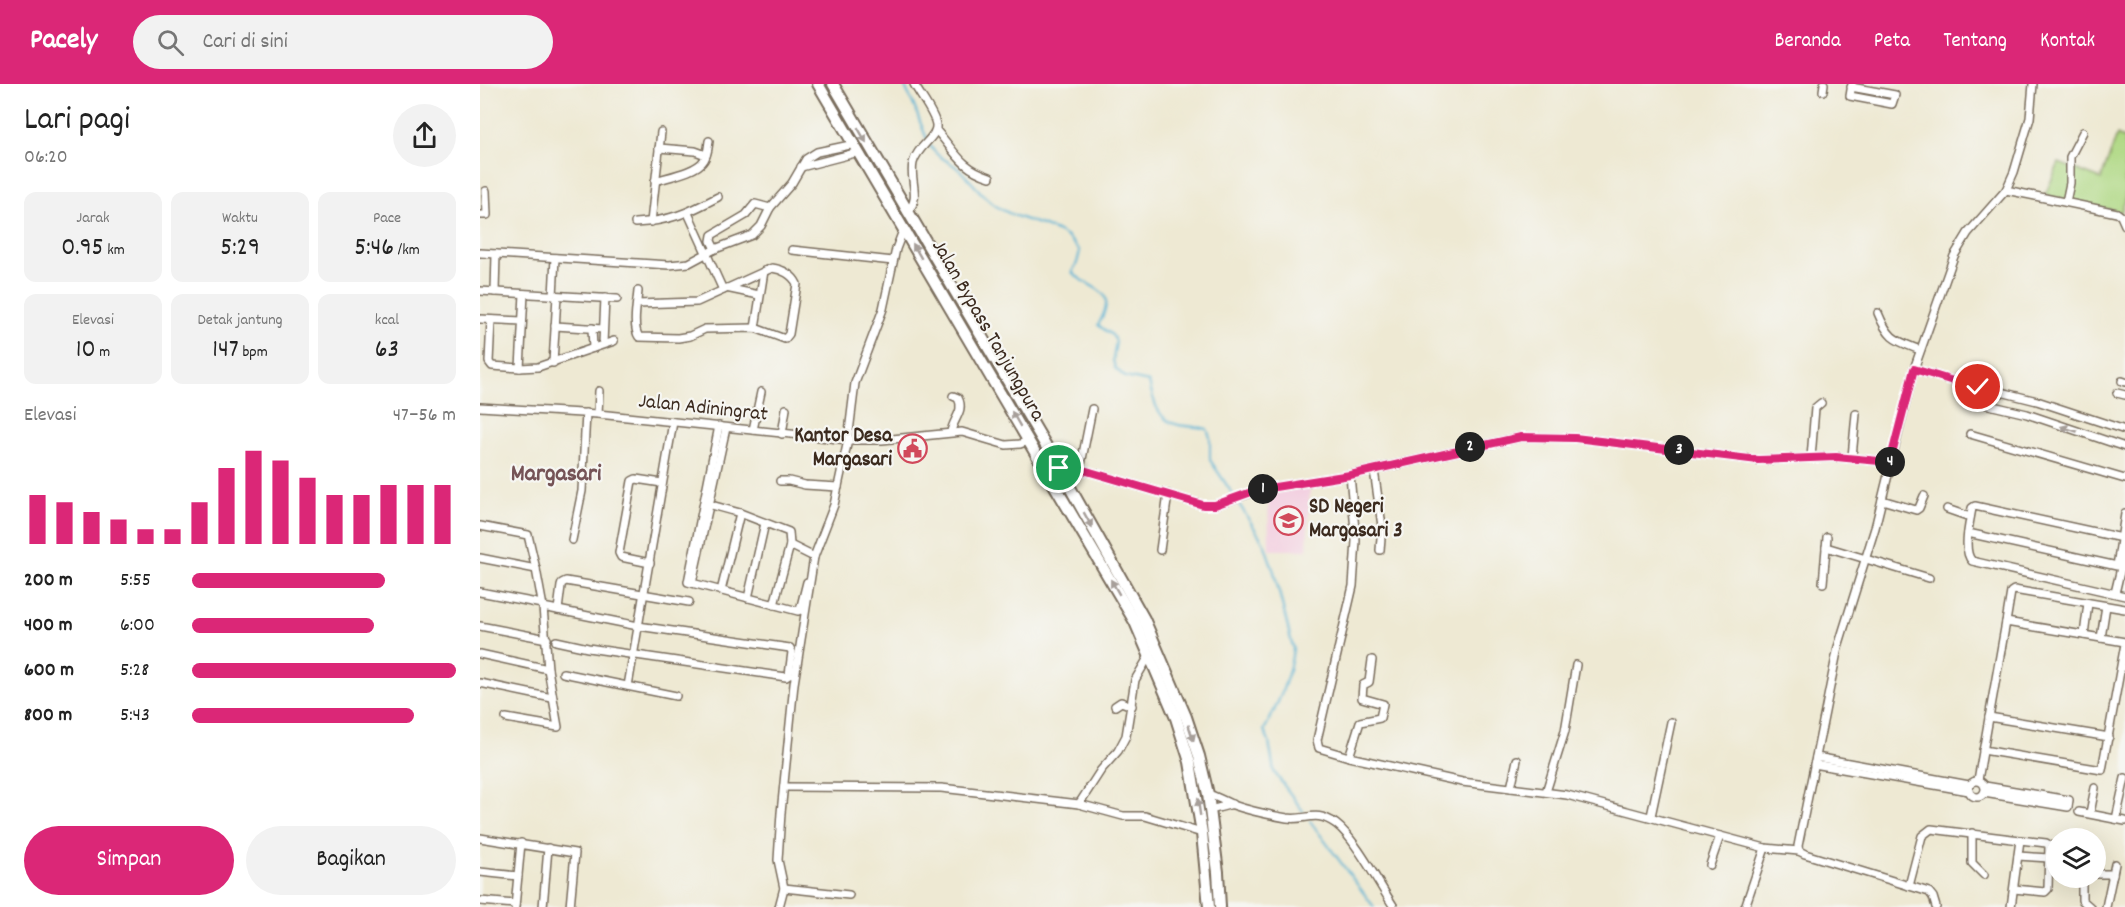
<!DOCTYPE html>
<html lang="id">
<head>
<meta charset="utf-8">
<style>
	:root { --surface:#fff; --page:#f2f2f2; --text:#222; --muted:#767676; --accent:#db2777 }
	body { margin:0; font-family:Dekko,sans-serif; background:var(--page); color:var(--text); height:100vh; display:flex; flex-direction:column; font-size:22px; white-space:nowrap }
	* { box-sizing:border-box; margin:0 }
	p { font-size:20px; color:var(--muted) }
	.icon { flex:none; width:33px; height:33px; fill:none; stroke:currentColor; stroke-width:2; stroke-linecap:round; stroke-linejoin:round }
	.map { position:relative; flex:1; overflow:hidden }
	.drawer { display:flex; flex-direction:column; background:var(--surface); width:480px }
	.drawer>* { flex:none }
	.controls { position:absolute; left:1566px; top:744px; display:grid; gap:12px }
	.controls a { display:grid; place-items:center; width:60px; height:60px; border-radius:50%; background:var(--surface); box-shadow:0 6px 24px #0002; font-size:30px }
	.pin { position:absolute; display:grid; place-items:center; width:51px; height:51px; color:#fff; margin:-26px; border:3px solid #fff; border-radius:50%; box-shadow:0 2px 6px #0007 }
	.km { position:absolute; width:30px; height:30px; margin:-15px; border-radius:50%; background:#222; color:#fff; font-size:16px; line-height:30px; text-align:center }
	.round { display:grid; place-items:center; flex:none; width:63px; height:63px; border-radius:32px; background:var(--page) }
	.summary { display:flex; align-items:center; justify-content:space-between; height:102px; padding:0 24px }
	h1 { font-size:33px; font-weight:600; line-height:45px }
	.stats { display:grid; grid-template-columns:repeat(3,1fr); gap:9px; height:102px; padding:6px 24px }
	.stats div { display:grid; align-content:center; border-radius:12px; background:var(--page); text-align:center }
	.stats b { font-size:26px; font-weight:600 }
	.stats small { font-size:16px; font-weight:400 }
	.stats p { font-size:16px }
	.chart { height:168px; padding:12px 24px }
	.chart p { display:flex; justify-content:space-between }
	.chart svg { width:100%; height:108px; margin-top:6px; stroke:var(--accent); stroke-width:6 }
	.button { display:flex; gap:12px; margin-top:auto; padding:12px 24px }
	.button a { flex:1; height:69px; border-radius:36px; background:var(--accent); color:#fff; font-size:24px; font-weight:600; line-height:69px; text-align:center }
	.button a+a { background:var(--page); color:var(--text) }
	ul { padding:0 24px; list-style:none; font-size:20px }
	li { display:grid; grid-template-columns:96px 72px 1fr; align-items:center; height:45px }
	li i { height:15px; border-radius:8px; background:var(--accent) }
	header { display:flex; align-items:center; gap:36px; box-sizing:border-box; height:84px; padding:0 30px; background:var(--accent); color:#fff }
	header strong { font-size:28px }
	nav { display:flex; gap:33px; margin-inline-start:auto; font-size:21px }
	.search { width:420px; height:54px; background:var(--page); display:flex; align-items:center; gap:15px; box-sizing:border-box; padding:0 21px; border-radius:33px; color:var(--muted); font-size:22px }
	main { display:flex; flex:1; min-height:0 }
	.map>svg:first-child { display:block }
	.built { fill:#f3cfe0 }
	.green { fill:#afd883; stroke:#758150; stroke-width:1.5 }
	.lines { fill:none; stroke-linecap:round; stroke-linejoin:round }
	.stream { stroke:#57b2d4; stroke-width:2 }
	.minor-casing { stroke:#7a6d5d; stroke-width:10 }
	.highway-casing { stroke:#7a6d5d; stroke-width:14 }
	.minor { stroke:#fff; stroke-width:7 }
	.highway { stroke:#fff; stroke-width:10 }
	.oneway { fill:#a79f9a }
	.route-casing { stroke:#fff; stroke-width:12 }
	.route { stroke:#db2777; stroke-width:8 }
	.labels { text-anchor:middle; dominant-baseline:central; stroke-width:4.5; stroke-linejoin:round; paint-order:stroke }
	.street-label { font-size:21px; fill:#3b2a1e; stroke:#f6f6f2 }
	.poi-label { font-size:21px; font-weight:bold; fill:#3b2a1e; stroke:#f6f6f2; text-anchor:end }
	.quarter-label { font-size:24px; font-weight:bold; fill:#755356; stroke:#f6f6f2 }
</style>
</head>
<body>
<header>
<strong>Pacely</strong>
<div class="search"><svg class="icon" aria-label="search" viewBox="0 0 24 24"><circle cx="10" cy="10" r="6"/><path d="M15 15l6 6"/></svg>Cari di sini</div>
<nav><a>Beranda</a><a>Peta</a><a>Tentang</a><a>Kontak</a></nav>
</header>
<main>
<section class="drawer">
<div class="summary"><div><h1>Lari pagi</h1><p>06:20</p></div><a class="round"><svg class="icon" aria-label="share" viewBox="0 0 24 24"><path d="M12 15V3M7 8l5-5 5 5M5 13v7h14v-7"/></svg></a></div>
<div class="stats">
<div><p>Jarak</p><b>0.95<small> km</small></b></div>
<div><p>Waktu</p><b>5:29</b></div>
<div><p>Pace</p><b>5:46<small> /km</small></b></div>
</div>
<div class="stats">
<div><p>Elevasi</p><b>10<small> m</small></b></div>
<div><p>Detak jantung</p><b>147<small> bpm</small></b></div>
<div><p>kcal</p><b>63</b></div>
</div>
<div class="chart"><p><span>Elevasi</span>47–56 m</p>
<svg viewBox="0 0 160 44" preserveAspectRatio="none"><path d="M5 44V24M15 44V27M25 44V31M35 44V34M45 44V38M55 44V38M65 44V27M75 44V13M85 44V6M95 44V10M105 44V17M115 44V24M125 44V24M135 44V20M145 44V20M155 44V20"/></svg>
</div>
<ul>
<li><b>200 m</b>5:55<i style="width:73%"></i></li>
<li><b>400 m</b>6:00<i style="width:69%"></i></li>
<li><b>600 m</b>5:28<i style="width:100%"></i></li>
<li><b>800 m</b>5:43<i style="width:84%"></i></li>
</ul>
<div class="button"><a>Simpan</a><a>Bagikan</a></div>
</section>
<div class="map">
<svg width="1645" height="823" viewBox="0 0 1645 823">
	<rect width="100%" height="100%" fill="#f6f6f2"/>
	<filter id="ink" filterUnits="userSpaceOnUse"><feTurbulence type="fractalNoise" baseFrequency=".0167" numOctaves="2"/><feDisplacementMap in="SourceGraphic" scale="12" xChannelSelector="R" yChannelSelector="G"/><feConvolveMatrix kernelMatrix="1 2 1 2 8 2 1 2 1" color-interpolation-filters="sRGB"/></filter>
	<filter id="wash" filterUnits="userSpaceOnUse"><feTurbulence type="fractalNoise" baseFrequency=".008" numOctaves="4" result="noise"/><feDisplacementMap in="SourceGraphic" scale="24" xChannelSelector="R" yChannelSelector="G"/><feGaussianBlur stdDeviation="1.35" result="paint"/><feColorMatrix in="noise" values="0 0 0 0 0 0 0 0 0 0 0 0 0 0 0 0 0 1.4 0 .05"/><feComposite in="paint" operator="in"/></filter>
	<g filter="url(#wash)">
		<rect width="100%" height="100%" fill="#eee9d3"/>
		<polygon class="built" points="830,402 827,466 789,466 788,407"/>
		<polygon class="green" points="1637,51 1645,55 1645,117 1641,128 1565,111 1579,79 1621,95"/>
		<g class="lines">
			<g class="stream">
				<path d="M423,0C436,20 440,43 451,63C458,75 467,75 476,83C490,94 501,112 516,122C537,137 566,138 587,153C592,157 596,163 600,167L597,179L592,188C610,208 641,202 618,241L632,251L636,257L633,276L635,284L645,293L669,298C673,316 678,338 699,341C709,343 718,342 727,345L730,353V376L754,412"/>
				<path d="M757,417L784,459L794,488L813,564C811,589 797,624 784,646L789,658L794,688L823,727"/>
				<polyline points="830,737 894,823"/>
			</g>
		</g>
	</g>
	<g filter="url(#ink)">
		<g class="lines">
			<defs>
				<g id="minor">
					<polyline points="1371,3 1415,11 1412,20 1370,12 1372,0"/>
					<polyline points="1343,7 1344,0"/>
					<path d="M456,46C475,67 480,84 510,93"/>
					<polyline points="179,64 215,67 226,71"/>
					<polyline points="321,83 379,68"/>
					<path d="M175,97C187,93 217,88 224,76C228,70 228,64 229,57"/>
					<polyline points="1526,106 1637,129 1641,132 1645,141"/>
					<polyline points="1586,118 1590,99 1590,73 1603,48"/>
					<path d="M427,128C442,115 429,96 433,79C437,62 458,53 456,41C455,30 439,10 434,0"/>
					<polyline points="208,129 243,206"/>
					<polyline points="0,131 7,131 6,107"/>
					<polyline points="171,138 181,48"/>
					<path d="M155,139C190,137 208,129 238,113"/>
					<polyline points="235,165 231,157 232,151 266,131 275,120 290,124"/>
					<polyline points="312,166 413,177"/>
					<polyline points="0,169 189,181 209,179 235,165 272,151 281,142 290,124 312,99 326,75 337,68 375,60"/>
					<polyline points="246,204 279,211"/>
					<polyline points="0,207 137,215"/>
					<polyline points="15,208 16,170"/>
					<polyline points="73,212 75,174"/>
					<path d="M157,220L217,218L292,184C302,185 313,191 317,200L309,250L305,255L275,244L225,245L210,252L198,254L159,253C152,243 157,220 158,207"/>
					<path d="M1398,229C1409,256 1415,256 1440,266"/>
					<polyline points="0,235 42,237"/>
					<polyline points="11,236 9,278 12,282 40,284 58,283 134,257"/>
					<polyline points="75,242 123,245"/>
					<polyline points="112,244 113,264"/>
					<polyline points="275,244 284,187"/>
					<polyline points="123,259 125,214"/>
					<polyline points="73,279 77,212"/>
					<polyline points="40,284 44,210"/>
					<polyline points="1434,285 1496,304 1501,303 1557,317 1645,346"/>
					<polyline points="1642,297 1645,298"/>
					<polyline points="1496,304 1493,315 1496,318 1547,330 1645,363"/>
					<polyline points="1637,309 1645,311"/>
					<polyline points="0,323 118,330 368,356 402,356 482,348 526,361 540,360 548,357"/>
					<polyline points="118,330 119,307"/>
					<polyline points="239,342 208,498 318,527 320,526 327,498"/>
					<polyline points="273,346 281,308"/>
					<path d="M471,348C473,335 485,327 478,314L473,312"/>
					<polyline points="302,350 306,325"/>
					<polyline points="1490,350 1645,395"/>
					<polyline points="1372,373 1376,330"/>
					<polyline points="1331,374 1335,324 1341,319"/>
					<polyline points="579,384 600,385 723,421 735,421 777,407 795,403 870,391 1041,353 1095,354 1278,376 1356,373 1410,378"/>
					<polyline points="600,385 612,325"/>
					<polyline points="894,386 902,442 900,466"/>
					<polyline points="870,391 876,457 873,502 837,656 839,664 869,673 982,698 1087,711 1285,764 1319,767"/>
					<polyline points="300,397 309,397 325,401 358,403"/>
					<polyline points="1402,416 1436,426 1439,424 1444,412"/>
					<polyline points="224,419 260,429 309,448 310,461 294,521"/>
					<polyline points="1467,425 1490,433"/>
					<polyline points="0,442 48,451 56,485 63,523"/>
					<polyline points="1488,449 1637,482 1645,430"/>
					<path d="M1642,454L1495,422L1492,424C1490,437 1482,467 1492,477L1645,512"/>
					<polyline points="92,456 102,407 106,329"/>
					<polyline points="310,461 334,473"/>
					<polyline points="1346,463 1449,494"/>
					<polyline points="680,466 688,410"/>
					<polyline points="0,474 56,485"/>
					<polyline points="170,479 141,473 139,469 152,397 156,395 182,399"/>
					<polyline points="212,499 246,344"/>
					<polyline points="1343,499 1347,453"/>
					<polyline points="241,507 260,429"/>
					<polyline points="0,508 62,520"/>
					<polyline points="1635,509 1645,467"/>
					<polyline points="268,514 285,439"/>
					<polyline points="78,526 81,502 82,499 86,497 209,518"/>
					<polyline points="1526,538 1531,508 1534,506 1645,525"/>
					<polyline points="0,542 67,555"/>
					<polyline points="1604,551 1608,519"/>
					<polyline points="1621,554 1626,522"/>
					<polyline points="0,570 68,585 63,523 158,542 310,564 312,568 309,591 306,593 108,564 76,557"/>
					<polyline points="83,589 196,612"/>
					<polyline points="0,599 72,614"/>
					<polyline points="148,602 193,338"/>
					<polyline points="635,622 641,618 652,622"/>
					<polyline points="1509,633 1629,653"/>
					<polyline points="26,634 78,643 68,585"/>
					<polyline points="1503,666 1622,686 1645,560"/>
					<polyline points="869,673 880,638 900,634 903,620 882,614 883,601 889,598 892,576"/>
					<polyline points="1336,673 1489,701"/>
					<polyline points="1334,680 1489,707"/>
					<polyline points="1498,696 1526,538 1645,558"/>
					<circle cx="1497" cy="705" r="8"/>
					<polyline points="304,703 461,704 514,710 599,720 643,732 665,732 722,749"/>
					<polyline points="1031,704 1037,676"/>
					<polyline points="1066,708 1085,647 1096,581"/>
					<polyline points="1504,709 1588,723 1589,716 1505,702"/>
					<path d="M728,710C737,713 745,717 753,721C770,727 790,731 807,734C827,737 835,725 856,740C875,754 900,802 914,823"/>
					<polyline points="599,720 621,686 638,667 646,652 655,596 669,572"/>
					<polyline points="730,726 753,720"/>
					<polyline points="1599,728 1645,737"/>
					<polyline points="1610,729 1615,704"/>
					<polyline points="1171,732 1191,638"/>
					<polyline points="1636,735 1645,694"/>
					<polyline points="1492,749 1492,779 1504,791"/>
					<polyline points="0,754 95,769 90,823"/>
					<polyline points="1538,772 1569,774"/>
					<polyline points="1230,781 1240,752"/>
					<polyline points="0,788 38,792"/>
					<polyline points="1616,790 1633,790"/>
					<polyline points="1602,794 1602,816 1610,823"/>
					<polyline points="1429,802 1442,752 1451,745 1540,756 1531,823"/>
					<polyline points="304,804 369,811"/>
					<polyline points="1534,805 1565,808 1568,805 1569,761 1566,759 1540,756"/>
					<polyline points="0,817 35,820"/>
					<polyline points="35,823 41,759"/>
					<polyline points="63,823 68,764"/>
					<polyline points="299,823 304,804 298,776 301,729 314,600 334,473 354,421 368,356 375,299 403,225 416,165 424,144"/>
					<polyline points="1265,823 1285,764"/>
					<polyline points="1456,823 1453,813 1449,808 1325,770 1319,767 1318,762 1358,563 1395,444 1434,285 1474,172 1488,149 1526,106 1534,88 1550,34 1553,0"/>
					<polyline points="1626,823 1635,780"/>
				</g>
				<g id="highway">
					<polyline points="338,0 655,538 696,634 710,678 722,749 729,823"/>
					<polyline points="353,0 579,384 664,535 706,633 719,672 728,710 738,788 740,823"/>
				</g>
			</defs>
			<use href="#minor" class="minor-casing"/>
			<use href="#highway" class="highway-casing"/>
			<use href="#minor" class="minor"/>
			<use href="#highway" class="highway"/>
		</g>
		<defs><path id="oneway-solid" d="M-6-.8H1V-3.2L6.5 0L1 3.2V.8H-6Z" transform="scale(1.5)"/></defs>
		<g class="oneway">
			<use href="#oneway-solid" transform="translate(382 51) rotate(60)"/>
			<use href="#oneway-solid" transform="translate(437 167) rotate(-120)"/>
			<use href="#oneway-solid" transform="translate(536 335) rotate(-120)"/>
			<use href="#oneway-solid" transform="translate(1589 345) rotate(-162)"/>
			<use href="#oneway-solid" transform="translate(608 436) rotate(61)"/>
			<use href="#oneway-solid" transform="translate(635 503) rotate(-120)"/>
			<use href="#oneway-solid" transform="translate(711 649) rotate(72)"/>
			<use href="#oneway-solid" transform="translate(719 723) rotate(-98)"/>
		</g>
	</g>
	<g class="lines" filter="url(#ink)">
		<defs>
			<polyline id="route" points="579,384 600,385 723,421 735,421 777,406 795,403 870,391 1041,353 1095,354 1278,376 1356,373 1410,378 1434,285 1496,304 1498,303"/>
		</defs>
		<use href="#route" class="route-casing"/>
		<use href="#route" class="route"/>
	</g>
	<defs>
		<symbol id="civic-ring" viewBox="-11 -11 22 22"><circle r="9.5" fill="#f6f6f2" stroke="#d1495b" stroke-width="1.5"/><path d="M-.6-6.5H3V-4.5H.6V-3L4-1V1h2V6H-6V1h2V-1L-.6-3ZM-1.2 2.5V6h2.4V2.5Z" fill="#d1495b"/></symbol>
		<symbol id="school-ring" viewBox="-11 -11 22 22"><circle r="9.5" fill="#f6f6f2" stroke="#d1495b" stroke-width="1.5"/><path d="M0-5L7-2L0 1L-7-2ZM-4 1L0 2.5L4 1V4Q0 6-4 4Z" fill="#d1495b"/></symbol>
	</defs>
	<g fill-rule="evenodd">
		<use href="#civic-ring" x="416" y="348" width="33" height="33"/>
		<use href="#school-ring" x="792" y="420" width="33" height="33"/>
	</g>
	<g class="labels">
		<g class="street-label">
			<text transform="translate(507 247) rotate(60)">Jalan Bypass Tanjungpura</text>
			<text transform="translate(223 325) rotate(6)">Jalan Adiningrat</text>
		</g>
		<g class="poi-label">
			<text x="412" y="353">Kantor Desa<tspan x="412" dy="24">Margasari</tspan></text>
			<text x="829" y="424" text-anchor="start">SD Negeri<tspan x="829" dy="24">Margasari 3</tspan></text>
		</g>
		<g class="quarter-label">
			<text x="76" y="391">Margasari</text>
		</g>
	</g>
</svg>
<div class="controls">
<a><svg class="icon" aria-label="layers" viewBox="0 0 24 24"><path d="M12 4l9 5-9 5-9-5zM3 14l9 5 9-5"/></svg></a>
</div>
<div class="pin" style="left:579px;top:384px;background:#1e9e55"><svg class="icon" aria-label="arrive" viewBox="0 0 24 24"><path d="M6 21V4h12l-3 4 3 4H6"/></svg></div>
<div class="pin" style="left:1498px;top:303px;background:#d93025"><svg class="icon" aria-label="check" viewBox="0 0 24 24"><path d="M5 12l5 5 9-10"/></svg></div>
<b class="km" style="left:783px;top:405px">1</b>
<b class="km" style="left:990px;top:363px">2</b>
<b class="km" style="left:1199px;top:366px">3</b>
<b class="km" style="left:1410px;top:378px">4</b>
</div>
</main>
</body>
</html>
